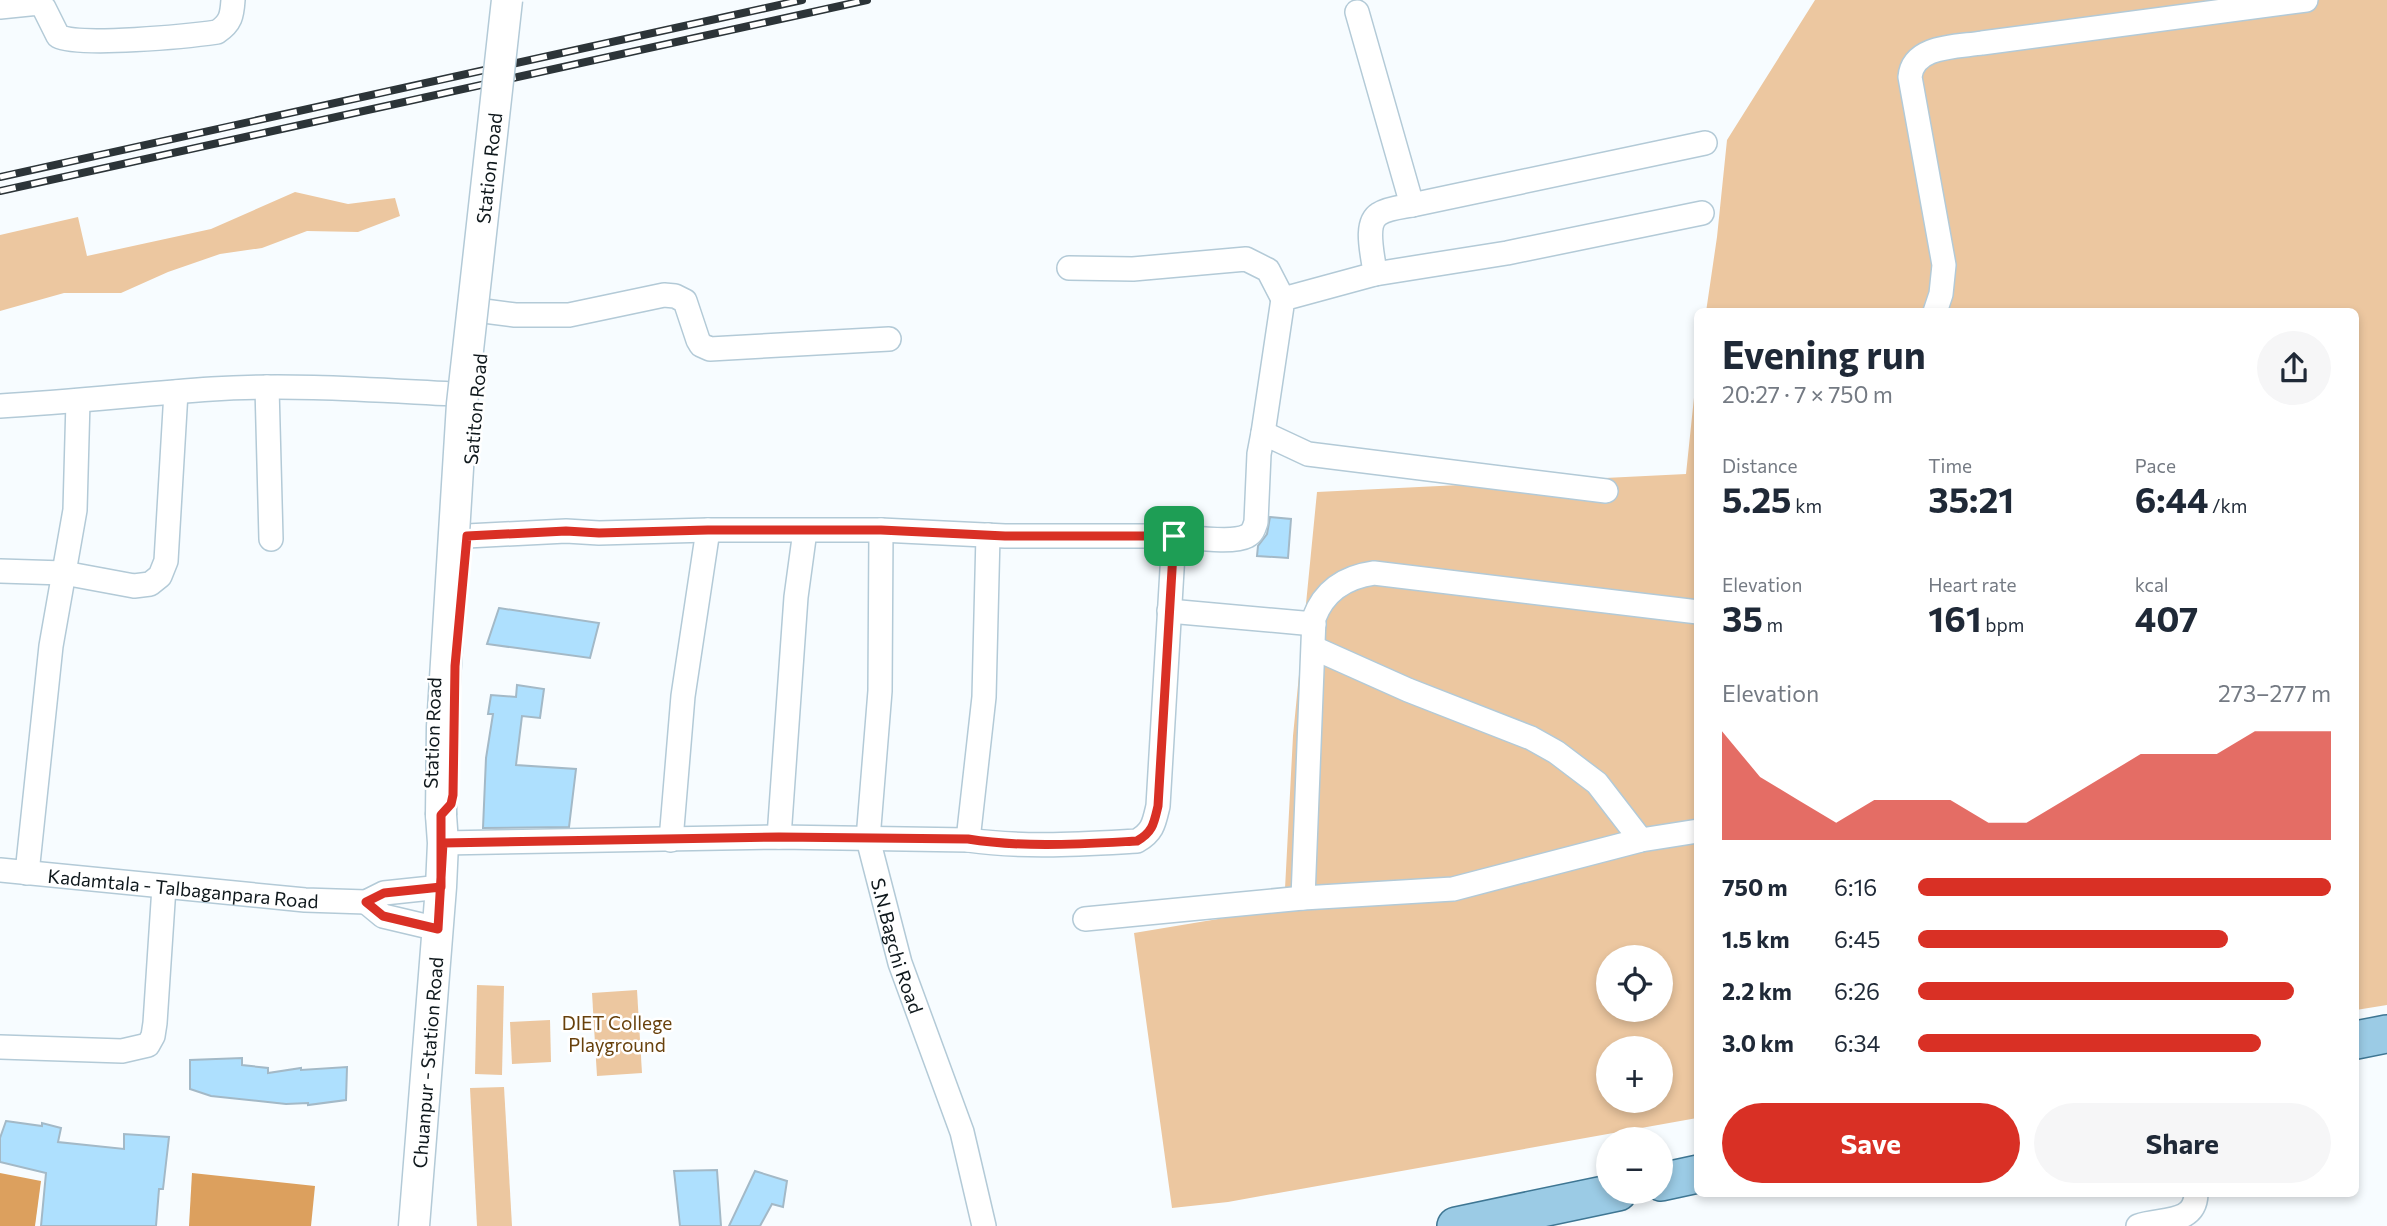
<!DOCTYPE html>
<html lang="en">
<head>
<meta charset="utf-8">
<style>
	:root { --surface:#fff; --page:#f6f6f7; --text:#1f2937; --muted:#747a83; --accent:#d93025 }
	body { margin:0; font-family:Commissioner,sans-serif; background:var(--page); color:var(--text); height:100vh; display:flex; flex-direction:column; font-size:26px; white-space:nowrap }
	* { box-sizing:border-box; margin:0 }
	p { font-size:23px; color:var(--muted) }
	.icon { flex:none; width:38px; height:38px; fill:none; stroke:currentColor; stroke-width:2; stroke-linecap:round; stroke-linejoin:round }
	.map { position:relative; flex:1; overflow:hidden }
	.panel { position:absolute; left:1694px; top:308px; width:665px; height:889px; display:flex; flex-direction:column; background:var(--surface); border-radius:10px; box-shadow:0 4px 10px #0003 }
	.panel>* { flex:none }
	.tools { position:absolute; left:1596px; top:945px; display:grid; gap:14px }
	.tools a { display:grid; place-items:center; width:77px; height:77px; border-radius:50%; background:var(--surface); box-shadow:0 4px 10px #0003; font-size:35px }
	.pin { position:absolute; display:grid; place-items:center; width:60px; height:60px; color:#fff; margin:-30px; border-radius:14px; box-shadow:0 4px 10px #0006 }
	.round { display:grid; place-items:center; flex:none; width:74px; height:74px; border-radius:37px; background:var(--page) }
	.overview { display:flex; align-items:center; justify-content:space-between; height:119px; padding:0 28px }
	h1 { font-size:38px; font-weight:700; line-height:52px }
	.stats { display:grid; grid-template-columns:repeat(3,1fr); gap:10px; height:119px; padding:7px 28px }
	.stats div { display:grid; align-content:center }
	.stats b { font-size:35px; font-weight:700 }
	.stats small { font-size:19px; font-weight:400 }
	.stats p { font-size:19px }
	.chart { height:196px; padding:14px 28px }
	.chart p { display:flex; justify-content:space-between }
	.chart svg { width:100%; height:126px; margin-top:7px; fill:var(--accent); opacity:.7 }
	.button { display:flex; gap:14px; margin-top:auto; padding:14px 28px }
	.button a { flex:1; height:80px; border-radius:42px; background:var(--accent); color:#fff; font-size:28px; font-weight:700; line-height:80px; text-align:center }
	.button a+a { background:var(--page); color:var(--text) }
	ul { padding:0 28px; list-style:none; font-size:23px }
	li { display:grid; grid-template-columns:112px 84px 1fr; align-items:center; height:52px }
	li i { height:18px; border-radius:9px; background:var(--accent) }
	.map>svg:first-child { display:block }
	.green { fill:#ecc7a0; fill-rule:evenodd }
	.water { fill:#dca05e }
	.building { fill:#aee0fe; stroke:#a3b9c7; stroke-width:2 }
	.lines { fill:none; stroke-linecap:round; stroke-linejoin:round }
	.minor-casing { stroke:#b3cad7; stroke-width:26 }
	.tertiary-casing { stroke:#b3cad7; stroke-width:33 }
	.primary-casing { stroke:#3e7693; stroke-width:40 }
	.minor { stroke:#fff; stroke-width:23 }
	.tertiary { stroke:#fff; stroke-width:30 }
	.primary { stroke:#9bcbe5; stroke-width:37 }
	.rail-casing { stroke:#2c3438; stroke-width:8 }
	.rail { stroke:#fff; stroke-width:5; stroke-dasharray:16; stroke-linecap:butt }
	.tertiary-bridge-casing { stroke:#b3cad7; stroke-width:33; stroke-linecap:butt }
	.tertiary-bridge { stroke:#fff; stroke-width:30 }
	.route-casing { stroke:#fff; stroke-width:14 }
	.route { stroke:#d93025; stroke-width:9 }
	.labels { text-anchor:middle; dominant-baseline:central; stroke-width:5; stroke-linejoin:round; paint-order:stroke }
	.street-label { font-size:19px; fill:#0f181c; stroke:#fff }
	.park-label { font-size:19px; fill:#68410c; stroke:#fff }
</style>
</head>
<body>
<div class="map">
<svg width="2387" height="1226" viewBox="0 0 2387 1226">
	<rect width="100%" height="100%" fill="#f7fcff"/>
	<g class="green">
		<polygon points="1815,0 2387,0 2387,1005 2356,1010 2356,312 1706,312 1717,237 1727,140"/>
		<polygon points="295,192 348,204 395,198 400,216 358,232 307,231 262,248 220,254 168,272 121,293 64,293 0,311 0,235 78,217 87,256 211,229"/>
		<path d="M1697,369V1118L1228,1202L1172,1208L1134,933L1284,908L1293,736L1317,492L1686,474ZM1608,957H1661V1010H1608ZM1608,1048H1661V1101H1608Z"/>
		<polygon points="477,985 504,986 502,1075 475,1074"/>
		<polygon points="637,990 642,1073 597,1076 592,993"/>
		<polygon points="550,1020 551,1062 512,1064 510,1022"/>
		<polygon points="504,1087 512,1226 477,1226 470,1088"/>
	</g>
	<g class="water">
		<polygon points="0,1173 41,1181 35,1226 0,1226"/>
		<polygon points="192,1173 315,1186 311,1226 189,1226"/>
	</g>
	<g class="building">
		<polygon points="1270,517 1291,519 1288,558 1257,556 1258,546 1267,534"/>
		<polygon points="499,608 599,623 590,658 487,644"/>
		<polygon points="517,685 544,689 540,718 522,716 516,765 576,769 569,827 483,828 486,758 493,714 488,714 491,695 516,697"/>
		<polygon points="242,1058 242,1065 268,1068 268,1073 301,1068 301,1070 347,1067 346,1100 308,1105 308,1103 286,1104 211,1096 190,1089 190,1060"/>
		<polygon points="6,1121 42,1126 42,1123 61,1128 58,1142 124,1149 124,1134 169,1137 163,1189 159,1189 156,1226 41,1226 46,1173 0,1162 0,1138"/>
		<polygon points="717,1170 721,1226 680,1226 674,1171"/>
		<polygon points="755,1171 787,1181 783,1207 772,1204 760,1226 729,1226"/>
	</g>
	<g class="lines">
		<defs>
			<g id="minor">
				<path d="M0,7L39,3L44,8L58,36C79,47 190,36 217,32C231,23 232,15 233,0"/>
				<polyline points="1412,205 1705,143"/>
				<polyline points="1069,268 1133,269 1246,259 1268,270 1283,299"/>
				<polyline points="1375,274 1507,253 1702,213"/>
				<polyline points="484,311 515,315 569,315 664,295 675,296 685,301 698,340 701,345 710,349 889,339"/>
				<path d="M1935,312L1941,294L1944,265L1910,77C1913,45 1957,47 1982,43L2306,0"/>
				<polyline points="267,387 271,539"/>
				<path d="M0,406C71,402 141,394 212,389C292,384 372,390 452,394"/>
				<path d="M1263,433L1283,299L1375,274C1374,258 1363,224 1379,214C1388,208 1402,207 1412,205L1357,12"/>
				<path id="s1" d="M881,530L880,691L868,839L900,963L962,1132L984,1226"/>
				<path d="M1174,536C1191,537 1232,544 1247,536C1253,533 1254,528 1256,522L1259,454L1263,433L1308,454L1606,491"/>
				<polyline points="0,571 64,573 134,586 150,584 160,576 166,561 176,392"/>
				<polyline points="1169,611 1314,624"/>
				<polyline points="1314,648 1408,690 1531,738 1556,752 1597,783 1641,840"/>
				<polyline points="779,837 796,597 805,531"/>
				<polyline points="671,840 683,696 708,530"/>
				<polyline points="968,840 984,697 988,535"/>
				<path d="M443,843L779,837L968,840C1024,848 1081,844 1137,841C1153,832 1154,823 1158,806L1174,536H1005L881,530H708L599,533L566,531L467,536"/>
				<path id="s2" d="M0,870L305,900L366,902L384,893L441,887"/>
				<polyline points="27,873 51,646 75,510 78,401"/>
				<path d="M1303,898L1314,618C1324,591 1345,577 1374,573L1698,612"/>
				<polyline points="366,902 383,916 438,929"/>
				<polyline points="1085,919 1303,898 1453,889 1641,840 1698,831"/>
				<polyline points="0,1047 122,1051 148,1045 153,1036 155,1023 164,887"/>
				<path d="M2138,1226C2161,1218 2195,1225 2196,1194"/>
			</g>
			<g id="tertiary">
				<path id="s3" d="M414,1226L441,887L443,843L441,815"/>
			</g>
			<g id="primary">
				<polyline points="2356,1040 2387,1034"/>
				<polyline points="1661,1182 1698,1174"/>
				<polyline points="1456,1226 1618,1192"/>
			</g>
		</defs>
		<use href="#minor" class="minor-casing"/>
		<use href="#tertiary" class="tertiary-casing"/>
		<use href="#primary" class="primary-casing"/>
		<use href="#minor" class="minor"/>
		<use href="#tertiary" class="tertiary"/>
		<use href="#primary" class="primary"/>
		<defs>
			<g id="rail">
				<polyline points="0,177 802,0"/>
				<polyline points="0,191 867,0"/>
			</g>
		</defs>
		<use href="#rail" class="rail-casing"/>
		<use href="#rail" class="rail"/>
		<defs>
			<g id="tertiary-bridge">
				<path id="s4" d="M441,815L442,727L462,404L507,0"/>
			</g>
		</defs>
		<use href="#tertiary-bridge" class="tertiary-bridge-casing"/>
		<use href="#tertiary-bridge" class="tertiary-bridge"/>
	</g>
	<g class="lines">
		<defs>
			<path id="route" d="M1174,536H1005L881,530H708L599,533L566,531L467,536L455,666L453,795L451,804L441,815V887L384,893L366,902L383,916L438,929L443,843L779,837L968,839C1024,848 1081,844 1137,841C1153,832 1154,823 1158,806L1174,536"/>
		</defs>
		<use href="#route" class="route-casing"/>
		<use href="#route" class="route"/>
	</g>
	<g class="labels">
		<g class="street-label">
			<text stroke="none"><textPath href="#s4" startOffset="649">Station Road</textPath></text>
			<text transform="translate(475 409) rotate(-85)">Satiton Road</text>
			<text transform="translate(432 733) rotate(-88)">Station Road</text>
			<text stroke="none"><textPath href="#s2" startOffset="184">Kadamtala - Talbaganpara Road</textPath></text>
			<text stroke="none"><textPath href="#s1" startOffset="420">S.N.Bagchi Road</textPath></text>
			<text stroke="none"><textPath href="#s3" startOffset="164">Chuanpur - Station Road</textPath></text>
		</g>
		<g class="park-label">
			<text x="617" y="1022">DIET College<tspan x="617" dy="22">Playground</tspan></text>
		</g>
	</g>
</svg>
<div class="tools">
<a><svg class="icon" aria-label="locate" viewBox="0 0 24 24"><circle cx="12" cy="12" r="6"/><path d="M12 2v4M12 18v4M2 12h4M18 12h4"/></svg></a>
<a>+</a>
<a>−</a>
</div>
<div class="pin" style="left:1174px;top:536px;background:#1e9e55"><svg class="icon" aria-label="arrive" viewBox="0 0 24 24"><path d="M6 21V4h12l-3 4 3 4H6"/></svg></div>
<section class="panel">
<div class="overview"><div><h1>Evening run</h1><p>20:27 · 7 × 750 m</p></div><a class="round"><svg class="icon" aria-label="share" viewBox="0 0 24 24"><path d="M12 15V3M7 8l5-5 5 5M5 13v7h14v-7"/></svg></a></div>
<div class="stats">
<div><p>Distance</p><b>5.25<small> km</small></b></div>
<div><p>Time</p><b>35:21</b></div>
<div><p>Pace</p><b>6:44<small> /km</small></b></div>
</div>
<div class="stats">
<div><p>Elevation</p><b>35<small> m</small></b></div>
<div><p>Heart rate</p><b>161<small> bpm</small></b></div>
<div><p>kcal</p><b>407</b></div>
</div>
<div class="chart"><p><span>Elevation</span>273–277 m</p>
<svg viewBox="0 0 160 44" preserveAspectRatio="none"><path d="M0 44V6L10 22L20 30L30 38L40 30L50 30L60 30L70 38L80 38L90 30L100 22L110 14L120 14L130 14L140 6L150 6L160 6V44z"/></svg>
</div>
<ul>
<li><b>750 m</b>6:16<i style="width:100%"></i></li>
<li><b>1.5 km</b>6:45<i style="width:75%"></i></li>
<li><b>2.2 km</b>6:26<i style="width:91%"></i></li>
<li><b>3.0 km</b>6:34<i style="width:83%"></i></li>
</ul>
<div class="button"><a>Save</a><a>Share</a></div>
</section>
</div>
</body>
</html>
